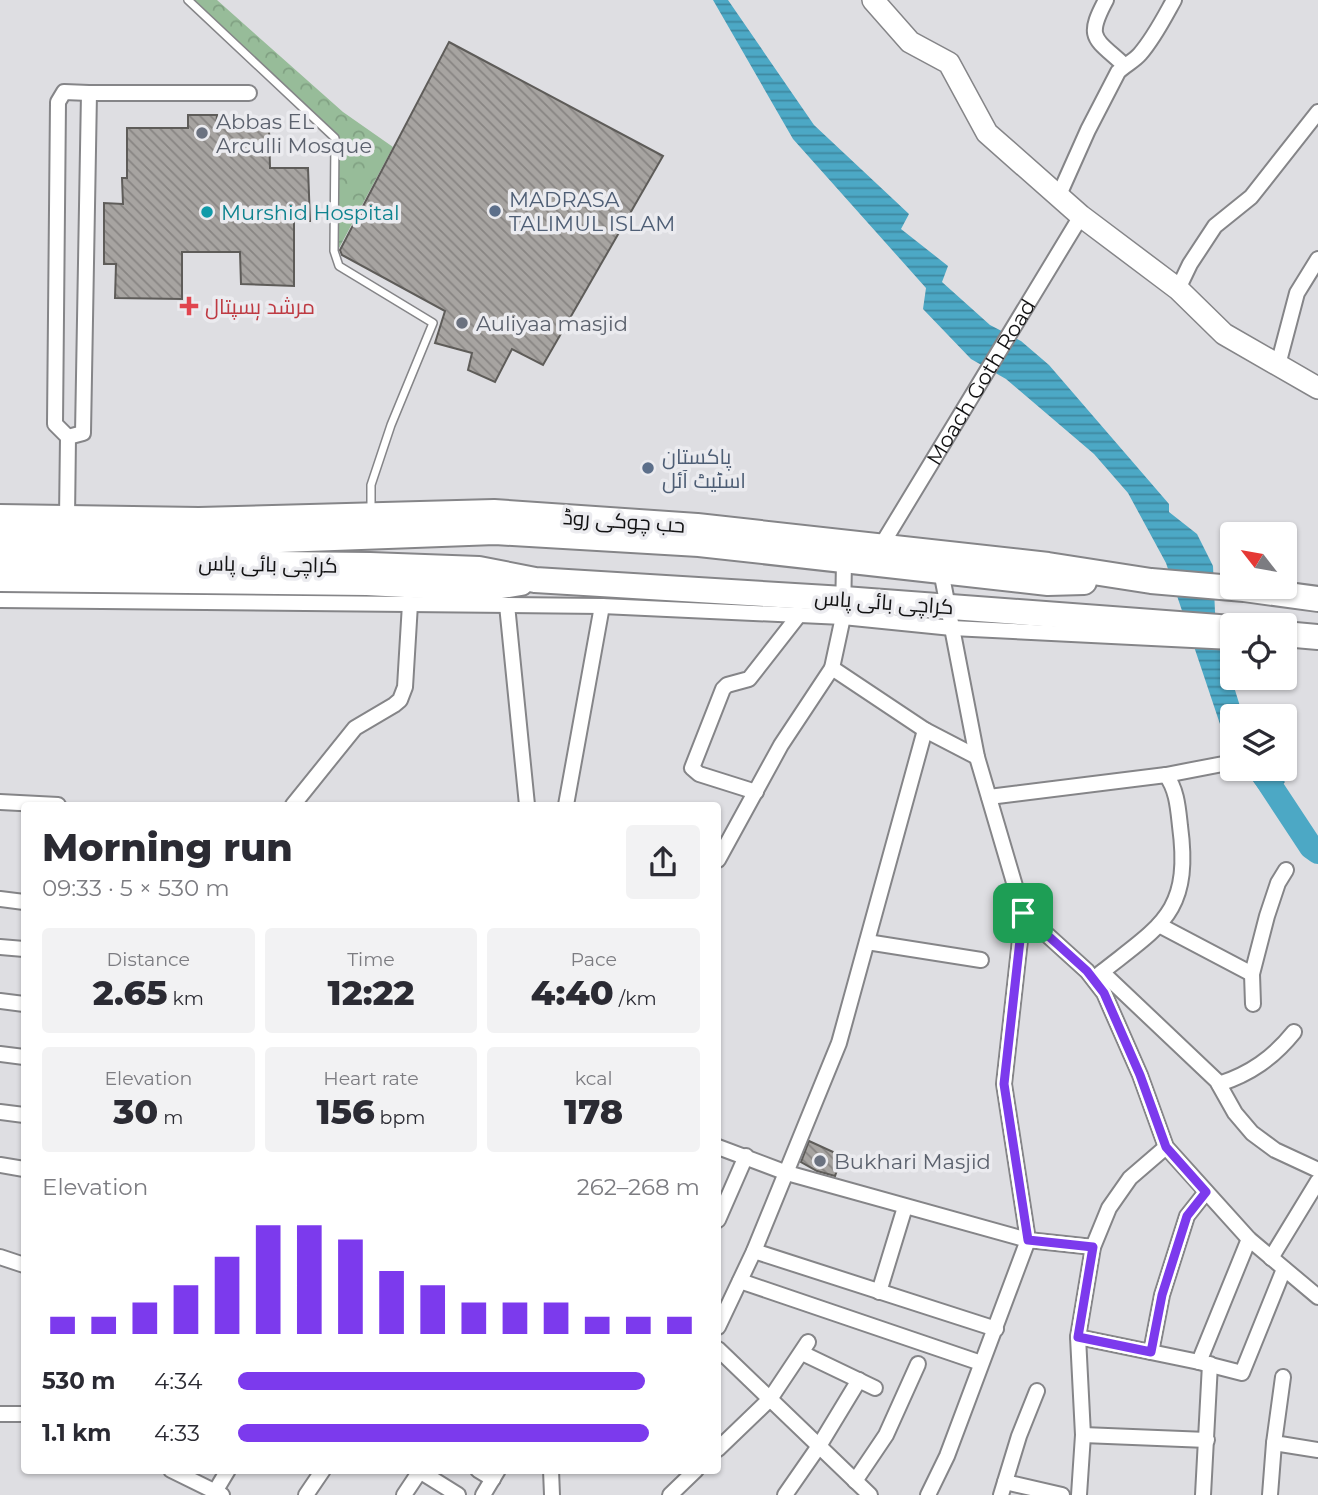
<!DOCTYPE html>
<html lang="en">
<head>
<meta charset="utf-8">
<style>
	:root { --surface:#fff; --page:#f2f2f3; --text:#2b2b33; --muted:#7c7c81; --accent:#7c3aed }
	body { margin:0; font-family:Montserrat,Cairo,sans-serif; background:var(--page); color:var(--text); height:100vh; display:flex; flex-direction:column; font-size:26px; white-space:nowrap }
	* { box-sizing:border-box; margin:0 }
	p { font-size:23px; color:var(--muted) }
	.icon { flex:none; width:38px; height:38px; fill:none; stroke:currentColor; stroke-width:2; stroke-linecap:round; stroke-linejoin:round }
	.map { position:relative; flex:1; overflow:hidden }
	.panel { position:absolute; left:21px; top:802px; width:700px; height:672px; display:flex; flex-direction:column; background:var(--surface); border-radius:7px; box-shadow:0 2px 5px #0004 }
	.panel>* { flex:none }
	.needle { width:46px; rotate:301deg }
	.controls { position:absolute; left:1220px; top:522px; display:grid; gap:14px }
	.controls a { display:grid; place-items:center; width:77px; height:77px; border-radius:7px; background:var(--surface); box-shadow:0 2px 5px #0004; font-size:35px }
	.pin { position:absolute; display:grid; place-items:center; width:60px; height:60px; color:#fff; margin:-30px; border-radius:14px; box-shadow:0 4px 10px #0006 }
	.round { display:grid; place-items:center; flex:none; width:74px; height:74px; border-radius:7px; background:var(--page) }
	.head { display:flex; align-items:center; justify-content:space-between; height:119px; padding:0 21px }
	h1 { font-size:38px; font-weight:800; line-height:52px }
	.stats { display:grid; grid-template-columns:repeat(3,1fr); gap:10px; height:119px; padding:7px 21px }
	.stats div { display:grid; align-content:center; border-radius:7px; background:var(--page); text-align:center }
	.stats b { font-size:35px; font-weight:800 }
	.stats small { font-size:19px; font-weight:400 }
	.stats p { font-size:19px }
	.chart { height:196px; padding:14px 21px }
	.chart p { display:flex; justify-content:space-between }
	.chart svg { width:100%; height:126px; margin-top:7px; stroke:var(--accent); stroke-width:6 }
	ul { padding:0 21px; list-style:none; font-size:23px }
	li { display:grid; grid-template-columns:112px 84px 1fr; align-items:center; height:52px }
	li i { height:18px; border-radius:9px; background:var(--accent) }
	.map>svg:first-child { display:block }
	.forest { fill:url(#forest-crowns) }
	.water { fill:url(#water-rules) }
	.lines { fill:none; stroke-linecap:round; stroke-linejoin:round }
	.river { stroke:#4ca8c5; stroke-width:24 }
	.building { fill:url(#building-back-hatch); stroke:#5e5c59; stroke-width:2 }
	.lane-casing { stroke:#858588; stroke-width:10 }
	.street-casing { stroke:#858588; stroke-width:18 }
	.primary-casing { stroke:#858588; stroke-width:24 }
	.highway-casing { stroke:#858588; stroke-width:28 }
	.lane { stroke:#fff; stroke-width:7 }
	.street { stroke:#fff; stroke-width:14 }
	.primary { stroke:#fff; stroke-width:21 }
	.highway { stroke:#fff; stroke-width:24 }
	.route-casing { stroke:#fff; stroke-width:14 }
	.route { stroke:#7c3aed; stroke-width:9 }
	.worship-dot { fill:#6b7280; stroke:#ebebef; stroke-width:2.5 }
	.service-dot { fill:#5c6f8a; stroke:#ebebef; stroke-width:2.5 }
	.culture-dot { fill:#0f9aa8; stroke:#ebebef; stroke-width:2.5 }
	.health-dot { fill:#e0444e; stroke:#ebebef; stroke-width:2.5 }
	.labels { text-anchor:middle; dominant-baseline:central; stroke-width:7; stroke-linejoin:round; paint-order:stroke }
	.worship-label { font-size:21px; fill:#5b616d; stroke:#ebebef; text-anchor:start }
	.service-label { font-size:21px; fill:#4e5e75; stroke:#ebebef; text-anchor:start }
	.culture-label { font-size:21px; fill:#0d838f; stroke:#ebebef; text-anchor:start }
	.health-label { font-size:21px; fill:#be3a42; stroke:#ebebef; text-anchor:start }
	.street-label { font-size:21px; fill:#121213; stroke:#ebebef }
</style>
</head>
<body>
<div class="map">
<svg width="1318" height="1495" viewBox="0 0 1318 1495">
	<defs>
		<pattern id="forest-crowns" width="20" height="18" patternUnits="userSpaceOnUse" patternTransform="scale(1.75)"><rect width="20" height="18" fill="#97bc99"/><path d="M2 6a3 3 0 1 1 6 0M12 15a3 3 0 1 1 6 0" fill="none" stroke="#81a183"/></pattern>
		<pattern id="water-rules" width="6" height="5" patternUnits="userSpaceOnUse" patternTransform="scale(1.75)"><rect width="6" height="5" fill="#4ca8c5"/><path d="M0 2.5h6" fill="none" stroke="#3e879f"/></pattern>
		<pattern id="building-back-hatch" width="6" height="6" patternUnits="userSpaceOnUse" patternTransform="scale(1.75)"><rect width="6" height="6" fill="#a7a4a1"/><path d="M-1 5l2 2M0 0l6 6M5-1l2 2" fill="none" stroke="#878482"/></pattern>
	</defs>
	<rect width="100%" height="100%" fill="#dedee2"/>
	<polygon class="forest" points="191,0 217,0 343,112 393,147 337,252 338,136"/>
	<g class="water">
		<polygon points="713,0 728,0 814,125 909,214 901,229 948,266 942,282 990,325 1021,341 1049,365 1169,504 1169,512 1197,534 1213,566 1215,612 1222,648 1243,716 1232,716 1232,751 1226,742 1166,563 1128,493 1094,454 1006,379 971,359 923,309 926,288 793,139"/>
		<polygon points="1243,768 1272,768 1285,782 1268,801"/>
	</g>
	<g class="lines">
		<polyline class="river" points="1259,768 1311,847 1318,852"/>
	</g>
	<g class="building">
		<polygon points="449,42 663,156 543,365 512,349 495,382 468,370 472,353 435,343 445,311 342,255 340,250"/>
		<polygon points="188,115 217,115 216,127 269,128 270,168 308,168 310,221 294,220 294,286 241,284 240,252 182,252 182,299 115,298 116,264 104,264 104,203 123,204 122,178 127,178 127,128 188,128"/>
		<polygon points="809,1141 842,1156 835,1176 817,1171 801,1162"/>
	</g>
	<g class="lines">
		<defs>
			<polyline id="lane" points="188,0 335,138 334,251 339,266 433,323 391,425 371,485 371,511"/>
			<g id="street">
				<path d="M1106,0C1085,39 1095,38 1124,65"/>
				<path d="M1059,195L1088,130L1118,72C1125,65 1134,61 1140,54C1154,38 1164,18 1174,0"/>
				<polyline points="1178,289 1190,264 1215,226 1251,197 1318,112"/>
				<polyline points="1278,365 1297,293 1318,259"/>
				<polyline points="68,437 55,424 58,102 64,92 89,93"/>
				<polyline points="67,518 68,437 83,433 89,93 249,93"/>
				<path id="s1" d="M881,546L1081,216"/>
				<polyline points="0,600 602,606 843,617 952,628 1232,642"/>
				<polyline points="507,605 527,805"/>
				<polyline points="832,668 925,730 977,757"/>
				<polyline points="756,792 699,774 692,768 723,689 727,685 749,679 799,615"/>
				<polyline points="989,797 1166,775 1223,764"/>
				<polyline points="0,802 58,805"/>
				<polyline points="293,805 355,728 394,705 400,700 405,687 410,604"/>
				<polyline points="566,805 602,606"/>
				<polyline points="718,860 781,745 832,668 843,617 844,561"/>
				<polyline points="0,899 24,902"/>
				<polyline points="1023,913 1087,971 1104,993 1140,1075 1166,1147 1249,1239 1318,1297"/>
				<polyline points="1159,925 1252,974"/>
				<polyline points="867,942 981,960"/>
				<polyline points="0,947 24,949"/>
				<polyline points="1102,972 1217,1081 1235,1113 1252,1133 1275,1150 1318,1170"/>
				<path d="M1097,976C1159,926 1192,915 1180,826C1178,808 1177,790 1166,775"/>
				<polyline points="0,1001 24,1004"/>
				<polyline points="1253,1004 1252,974 1267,916 1278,883 1286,870"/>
				<polyline points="0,1054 24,1057"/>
				<path d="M1219,1084C1250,1074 1273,1058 1294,1032"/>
				<polyline points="0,1112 24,1115"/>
				<polyline points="718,1147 787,1173 1028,1240 1093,1247"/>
				<polyline points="0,1165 24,1169"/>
				<polyline points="718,1220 746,1156"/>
				<polyline points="754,1251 996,1329"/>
				<polyline points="0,1257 24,1265"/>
				<polyline points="1271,1258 1318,1181"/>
				<polyline points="740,1281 981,1363"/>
				<polyline points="879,1292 905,1207"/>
				<polyline points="718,1327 754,1251 839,1043 925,730"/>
				<polyline points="1078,1337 1199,1362 1242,1373 1284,1269"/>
				<polyline points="718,1349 870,1495"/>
				<polyline points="1151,1352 1162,1295 1187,1216 1206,1192"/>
				<polyline points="802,1353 875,1388"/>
				<polyline points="1199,1362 1249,1239"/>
				<polyline points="1283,1377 1274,1443 1318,1450"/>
				<polyline points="0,1414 24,1414"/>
				<polyline points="1083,1435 1207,1440"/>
				<polyline points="718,1449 770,1399 808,1342"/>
				<polyline points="171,1470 222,1495"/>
				<polyline points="418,1470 458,1495"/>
				<polyline points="478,1470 493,1479"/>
				<polyline points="551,1470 552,1495"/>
				<polyline points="855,1481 886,1435 918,1364"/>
				<polyline points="1005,1482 1062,1495"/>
				<polyline points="213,1495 228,1470"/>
				<polyline points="306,1495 323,1470"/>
				<polyline points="404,1495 420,1471"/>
				<polyline points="483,1495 498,1470"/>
				<polyline points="670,1495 696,1470"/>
				<polyline points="785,1495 819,1446 859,1380"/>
				<polyline points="928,1495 947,1456 1028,1240 1004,1084 1023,913 977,757 941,571"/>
				<polyline points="1001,1495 1019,1436 1037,1391"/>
				<polyline points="1079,1495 1083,1435 1078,1337 1093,1247 1109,1208 1130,1178 1166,1147"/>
				<polyline points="1203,1495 1210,1364"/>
				<polyline points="1270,1495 1274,1443"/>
			</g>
			<polyline id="primary" points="873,0 910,42 949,63 987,133 1081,216 1178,289 1224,334 1318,388"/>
			<g id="highway">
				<polyline points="0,517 199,520 494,512 697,526 1048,565 1151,581 1244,589 1318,599"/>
				<polyline points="0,540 200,543 495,532 699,544 1048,583 1084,582"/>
				<polyline points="0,561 370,565 479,569 535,580 844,599 1232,628"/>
				<polyline points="0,579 367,583 482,589 521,583"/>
				<polyline points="1284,634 1318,637"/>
			</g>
		</defs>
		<use href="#lane" class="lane-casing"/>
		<use href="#street" class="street-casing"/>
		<use href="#primary" class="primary-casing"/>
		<use href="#highway" class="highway-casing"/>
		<use href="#lane" class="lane"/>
		<use href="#street" class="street"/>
		<use href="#primary" class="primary"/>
		<use href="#highway" class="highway"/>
	</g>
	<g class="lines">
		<defs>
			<polygon id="route" points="1023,913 1087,971 1104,993 1140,1075 1166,1147 1206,1192 1187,1216 1162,1295 1151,1352 1078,1337 1093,1247 1028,1240 1004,1084"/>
		</defs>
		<use href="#route" class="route-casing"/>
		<use href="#route" class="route"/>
	</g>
	<g class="worship-dot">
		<circle cx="202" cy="133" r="7"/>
		<circle cx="462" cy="323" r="7"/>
		<circle cx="820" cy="1161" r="7"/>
	</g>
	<g class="service-dot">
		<circle cx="495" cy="211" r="7"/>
		<circle cx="648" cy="468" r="7"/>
	</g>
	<circle class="culture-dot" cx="207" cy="212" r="7"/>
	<path class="health-dot" d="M185.5 295.5h7v7h7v7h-7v7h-7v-7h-7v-7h7z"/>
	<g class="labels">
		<g class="worship-label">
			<text x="216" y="121">Abbas EL<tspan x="216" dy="24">Arculli Mosque</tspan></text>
			<text x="476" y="323">Auliyaa masjid</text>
			<text x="834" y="1161">Bukhari Masjid</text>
		</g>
		<g class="service-label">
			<text x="509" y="199">MADRASA<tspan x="509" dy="24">TALIMUL ISLAM</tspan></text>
			<text x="662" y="456">پاکستان<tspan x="662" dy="24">اسٹیٹ آئل</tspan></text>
		</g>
		<g class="culture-label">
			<text x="221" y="212">Murshid Hospital</text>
		</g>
		<g class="health-label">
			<text x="205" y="306">مرشد ہسپتال</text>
		</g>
		<g class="street-label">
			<text stroke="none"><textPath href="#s1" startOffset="192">Moach Goth Road</textPath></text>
			<text transform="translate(624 521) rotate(4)">حب چوکی روڈ</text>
			<text transform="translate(268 564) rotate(1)">کراچی بائی پاس</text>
			<text transform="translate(884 602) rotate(4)">کراچی بائی پاس</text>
		</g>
	</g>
</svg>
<div class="controls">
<a><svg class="needle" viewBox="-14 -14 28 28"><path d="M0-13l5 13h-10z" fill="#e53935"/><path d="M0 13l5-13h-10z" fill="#7c7c81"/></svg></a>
<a><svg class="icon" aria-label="locate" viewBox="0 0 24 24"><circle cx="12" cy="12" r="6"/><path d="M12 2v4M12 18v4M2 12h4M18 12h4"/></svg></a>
<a><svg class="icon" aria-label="layers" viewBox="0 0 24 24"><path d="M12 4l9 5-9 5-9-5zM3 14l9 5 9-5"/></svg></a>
</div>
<div class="pin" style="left:1023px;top:913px;background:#1e9e55"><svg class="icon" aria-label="arrive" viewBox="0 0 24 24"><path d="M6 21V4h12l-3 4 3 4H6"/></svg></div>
<section class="panel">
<div class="head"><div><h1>Morning run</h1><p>09:33 · 5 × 530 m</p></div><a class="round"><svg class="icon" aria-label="share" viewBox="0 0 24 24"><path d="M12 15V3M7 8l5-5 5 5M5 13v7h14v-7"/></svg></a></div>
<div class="stats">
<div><p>Distance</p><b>2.65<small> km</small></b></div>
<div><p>Time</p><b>12:22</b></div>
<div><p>Pace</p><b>4:40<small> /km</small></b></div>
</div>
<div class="stats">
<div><p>Elevation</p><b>30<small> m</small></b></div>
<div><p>Heart rate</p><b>156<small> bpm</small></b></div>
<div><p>kcal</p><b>178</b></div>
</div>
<div class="chart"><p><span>Elevation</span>262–268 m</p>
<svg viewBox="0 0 160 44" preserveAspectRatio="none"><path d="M5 44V38M15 44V38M25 44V33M35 44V27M45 44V17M55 44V6M65 44V6M75 44V11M85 44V22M95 44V27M105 44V33M115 44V33M125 44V33M135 44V38M145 44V38M155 44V38"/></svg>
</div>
<ul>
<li><b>530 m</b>4:34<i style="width:88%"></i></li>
<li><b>1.1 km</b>4:33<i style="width:89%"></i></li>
</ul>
</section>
</div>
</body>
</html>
